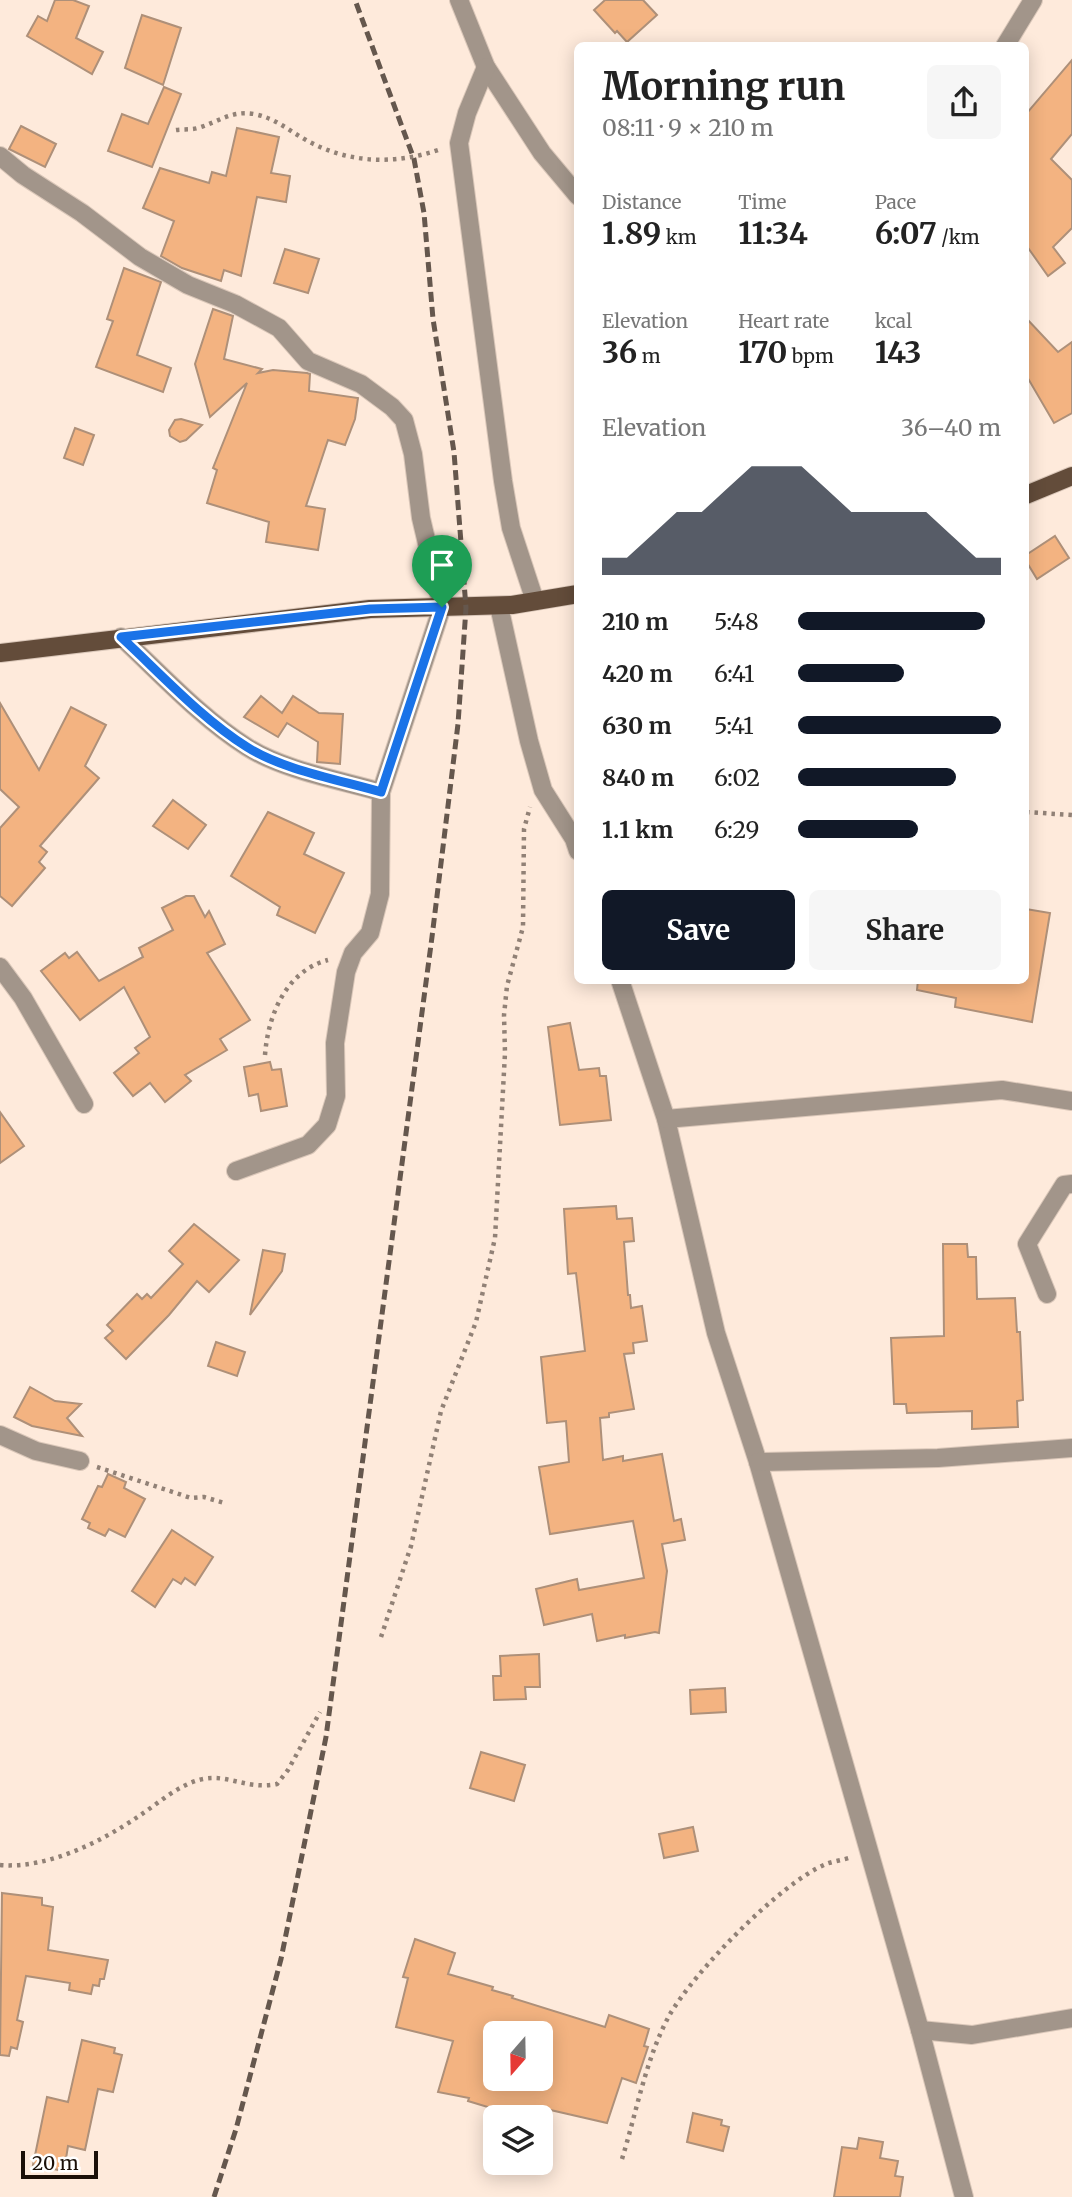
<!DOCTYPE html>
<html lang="en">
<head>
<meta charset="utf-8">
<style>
	:root { --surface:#fff; --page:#f6f6f6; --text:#222; --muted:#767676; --accent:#111827 }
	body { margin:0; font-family:Merriweather,serif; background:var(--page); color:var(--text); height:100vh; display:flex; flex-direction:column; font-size:26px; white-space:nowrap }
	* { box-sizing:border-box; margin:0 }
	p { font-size:23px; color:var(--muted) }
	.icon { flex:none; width:38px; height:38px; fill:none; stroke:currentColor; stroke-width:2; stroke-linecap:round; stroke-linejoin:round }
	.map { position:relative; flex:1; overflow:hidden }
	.sheet { position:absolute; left:574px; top:42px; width:455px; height:942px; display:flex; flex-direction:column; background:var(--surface); border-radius:10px; box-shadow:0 4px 18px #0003 }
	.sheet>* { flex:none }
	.needle { width:46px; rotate:200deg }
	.fabs { position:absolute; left:483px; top:2021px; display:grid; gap:14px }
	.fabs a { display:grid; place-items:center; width:70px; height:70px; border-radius:10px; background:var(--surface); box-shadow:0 4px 18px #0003; font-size:35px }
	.scale { position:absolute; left:21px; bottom:18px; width:77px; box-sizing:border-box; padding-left:7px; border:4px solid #1b1008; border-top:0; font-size:19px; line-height:24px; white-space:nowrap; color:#1b1008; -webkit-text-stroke:5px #fff; paint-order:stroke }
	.pin { position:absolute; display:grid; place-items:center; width:60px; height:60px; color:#fff; margin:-72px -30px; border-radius:50% 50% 50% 0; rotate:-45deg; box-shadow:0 0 7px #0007 }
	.pin .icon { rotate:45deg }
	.round { display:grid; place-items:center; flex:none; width:74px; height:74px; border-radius:10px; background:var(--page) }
	.overview { display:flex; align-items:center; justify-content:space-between; height:119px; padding:0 28px }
	h1 { font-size:38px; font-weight:700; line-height:52px }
	.stats { display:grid; grid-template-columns:repeat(3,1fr); gap:10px; height:119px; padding:7px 28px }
	.stats div { display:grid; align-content:center }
	.stats b { font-size:30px; font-weight:700 }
	.stats small { font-size:19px; font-weight:400 }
	.stats p { font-size:19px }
	.chart { height:196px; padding:14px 28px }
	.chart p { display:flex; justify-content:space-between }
	.chart svg { width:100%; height:126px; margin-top:7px; fill:var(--accent); opacity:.7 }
	.button { display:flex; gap:14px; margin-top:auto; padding:14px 28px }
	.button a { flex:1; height:80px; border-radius:10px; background:var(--accent); color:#fff; font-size:28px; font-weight:700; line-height:80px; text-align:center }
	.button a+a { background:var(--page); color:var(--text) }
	ul { padding:0 28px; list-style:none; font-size:23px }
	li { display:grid; grid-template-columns:112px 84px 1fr; align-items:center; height:52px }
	li i { height:18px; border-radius:9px; background:var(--accent) }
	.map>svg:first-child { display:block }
	.building { fill:#f3b381; stroke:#ae9079; stroke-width:2; fill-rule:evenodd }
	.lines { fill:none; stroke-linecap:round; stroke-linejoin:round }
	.minor-casing { stroke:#dac7b9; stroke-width:20 }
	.major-casing { stroke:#dac7b9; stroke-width:20 }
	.path { stroke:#918176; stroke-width:4.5; stroke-dasharray:3.5 5; stroke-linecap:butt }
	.minor { stroke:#a2958a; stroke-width:18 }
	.major { stroke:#634c3a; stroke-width:18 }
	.rail { stroke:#65574d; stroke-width:5; stroke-dasharray:10 5; stroke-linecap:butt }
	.route-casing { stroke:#fff; stroke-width:14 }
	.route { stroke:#1a73e8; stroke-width:9 }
</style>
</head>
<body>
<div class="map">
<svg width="1072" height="2197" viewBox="0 0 1072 2197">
	<rect width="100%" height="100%" fill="#feeadb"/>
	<g class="building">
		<polygon points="55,0 73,0 89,6 76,38 103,52 92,74 27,36 38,16 47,21"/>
		<polygon points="605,0 643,0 657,15 627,42 617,31 615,33 594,10"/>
		<polygon points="142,15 181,28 163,85 125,68"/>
		<polygon points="1072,60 1072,134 1051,159 1072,180 1072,228 1053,247 1065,263 1048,276 1026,245 1026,114"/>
		<polygon points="164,87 181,94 152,167 108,151 122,114 148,124"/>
		<polygon points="21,126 56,144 45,167 9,149"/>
		<polygon points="237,128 279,137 271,173 290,176 286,202 257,197 241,276 224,270 221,281 182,268 161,256 174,221 143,208 160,168 209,183 212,172 226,176"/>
		<polygon points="285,249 319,259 308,293 274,283"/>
		<polygon points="124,268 161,282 137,355 171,368 163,392 96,367 113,321 107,319"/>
		<polygon points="213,309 233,316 224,359 262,369 258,373 273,370 307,373 310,374 309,391 358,398 355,419 345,445 328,440 306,506 325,509 318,550 266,542 269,522 207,503 217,470 213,468 247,383 210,417 195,364"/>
		<polygon points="1026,318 1058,352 1072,342 1072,413 1054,423 1026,375"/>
		<polygon points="181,419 202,425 186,440 180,442 170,436 169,430 175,420"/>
		<polygon points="75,428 94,435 83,465 64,458"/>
		<polygon points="1055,536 1069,558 1037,579 1026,561 1026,555"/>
		<polygon points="261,696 282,713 293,696 319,713 343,714 340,764 317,762 318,742 287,723 278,737 244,717"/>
		<polygon points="0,703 39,770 71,707 106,725 85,766 99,778 40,846 47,852 39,862 45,868 12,906 0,896 0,828 19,807 0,789"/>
		<polygon points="173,800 206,825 188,849 153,826"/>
		<polygon points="268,812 314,833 304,854 344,873 315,933 277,915 280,907 231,876"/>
		<polygon points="186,896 194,896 205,917 209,911 225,944 207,953 250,1020 220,1039 227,1050 185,1075 191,1081 165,1102 150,1083 133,1096 114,1073 139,1053 135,1048 150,1037 124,987 80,1020 41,971 65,953 69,958 77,952 99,981 143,957 139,948 173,930 162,908"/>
		<polygon points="1026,909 1050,913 1032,1022 955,1007 956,998 917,990 918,980 1026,980"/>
		<polygon points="570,1023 579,1070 599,1068 600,1076 606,1076 611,1120 560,1125 548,1027"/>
		<polygon points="270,1062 272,1070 281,1069 287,1106 261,1111 258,1094 249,1096 244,1067"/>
		<polygon points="0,1112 24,1146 0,1163"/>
		<polygon points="616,1206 617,1219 632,1218 634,1241 624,1242 628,1295 630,1295 631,1308 642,1306 647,1341 633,1343 634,1353 624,1354 634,1409 609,1413 609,1417 600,1418 603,1460 623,1456 623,1461 662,1454 674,1521 681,1519 685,1540 662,1544 667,1571 659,1633 655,1632 625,1638 625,1635 597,1641 592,1614 544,1625 536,1589 577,1579 579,1590 644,1578 633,1521 550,1534 539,1467 569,1462 566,1421 547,1423 541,1357 585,1351 576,1273 568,1274 564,1209"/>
		<polygon points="194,1224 239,1260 209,1292 197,1281 169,1315 126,1359 105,1338 113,1331 107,1325 137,1294 142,1299 147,1294 151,1298 183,1264 169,1251"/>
		<polygon points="943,1244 967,1244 968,1257 976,1257 977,1299 1015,1298 1017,1332 1020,1332 1023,1400 1017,1401 1018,1427 972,1429 972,1411 907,1413 906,1404 894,1404 891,1338 944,1336"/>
		<polygon points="263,1250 285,1254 282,1271 250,1315"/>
		<polygon points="216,1342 245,1352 237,1376 208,1366"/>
		<polygon points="30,1387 55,1401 81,1404 67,1418 82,1436 32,1426 14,1417"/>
		<polygon points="108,1474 126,1482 124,1488 145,1499 125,1537 109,1529 105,1536 88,1528 90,1523 82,1519 98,1486 102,1487"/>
		<polygon points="172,1530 213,1557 195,1585 185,1578 181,1584 173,1579 155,1607 132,1591"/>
		<polygon points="539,1654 540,1687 525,1687 526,1699 494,1700 493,1676 501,1676 500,1656"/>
		<polygon points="725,1688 726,1712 691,1714 690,1690"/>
		<polygon points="481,1752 525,1765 514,1801 470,1788"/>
		<polygon points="693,1827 698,1851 664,1858 659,1834"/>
		<polygon points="2,1893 42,1898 42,1905 53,1907 48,1950 108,1960 104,1979 100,1979 99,1986 93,1985 91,1994 69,1990 70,1983 26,1976 17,2020 23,2022 17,2049 11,2047 9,2056 0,2055"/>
		<path d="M415,1939L455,1953L448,1974L493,1987L492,1990L513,1996L512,1998L605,2027L609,2015L649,2029L644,2046L648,2047L636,2083L622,2078L607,2123L546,2109L544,2118H524L468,2101L469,2098L438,2092L453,2041L396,2027L408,1978L403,1977ZM495,2034H541V2079H495V2070L490,2069L495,2050Z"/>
		<polygon points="82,2040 115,2048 114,2053 122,2055 113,2092 98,2089 85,2150 68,2146 64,2171 33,2165 47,2097 68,2102"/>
		<polygon points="693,2113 722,2120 721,2125 729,2127 723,2151 687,2142"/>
		<polygon points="859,2138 883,2142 880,2158 898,2161 895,2176 903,2177 900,2197 834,2197 842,2147 857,2149"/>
	</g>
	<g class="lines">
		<defs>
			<g id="minor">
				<polyline points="459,0 486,67 542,153 578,196"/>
				<polyline points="1005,46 1033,0"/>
				<polyline points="486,67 467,113 459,143 503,481 511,528 535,601"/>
				<polyline points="0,156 23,175 82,213 140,257 188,285 235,304 279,328 308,361 361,384 392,407 404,420 413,454 421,518 442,607 381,792 380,894 370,933 353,953 346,972 335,1043 336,1096 327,1125 308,1145 236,1171"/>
				<polyline points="499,606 529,741 543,790 574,839 578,851"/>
				<path d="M121,637C161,674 201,718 247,747C283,770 340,780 381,792"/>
				<polyline points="0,967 23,998 84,1104"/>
				<polyline points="620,980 666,1119 716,1333 758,1462 920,2030 964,2197"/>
				<polyline points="666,1119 1002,1090 1072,1101"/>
				<polyline points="1047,1294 1027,1244 1064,1185 1072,1184"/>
				<polyline points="0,1435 36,1451 80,1461"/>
				<polyline points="758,1462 938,1458 1072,1448"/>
				<polyline points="920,2030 972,2035 1072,2018"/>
			</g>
			<g id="major">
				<polyline points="1026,495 1072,476"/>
				<polyline points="0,653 370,609 512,605 578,594"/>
			</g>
		</defs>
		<use href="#minor" class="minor-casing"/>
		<use href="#major" class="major-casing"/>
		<g class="path">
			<path d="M176,130C183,129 191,130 198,128C218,122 232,110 254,114C275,118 288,130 306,140C349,164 396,165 441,149"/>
			<polyline points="1026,812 1072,815"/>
			<path d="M265,1055C268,1015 286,971 328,960"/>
			<polyline points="97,1467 191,1498 204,1497 224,1503"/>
			<polyline points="381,1637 411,1546 441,1411 476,1322 495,1238 505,1053 504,1015 507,986 523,927 524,829 530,807"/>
			<path d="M0,1865C47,1869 101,1842 139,1816C159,1803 179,1784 203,1779C229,1774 247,1790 277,1784L288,1770L320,1712"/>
			<path d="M622,2159C636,2114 646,2058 669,2016C693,1973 780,1883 826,1864C834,1861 843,1860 852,1857"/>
		</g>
		<use href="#minor" class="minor"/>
		<use href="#major" class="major"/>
		<polyline class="rail" points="214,2197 236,2129 281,1959 326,1737 432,937 458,724 466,608 454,452 433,319 424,213 414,159 355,0"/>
	</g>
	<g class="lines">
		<defs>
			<path id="route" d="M442,607L381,792C340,780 283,770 247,747C201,718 161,674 121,637L370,609Z"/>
		</defs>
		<use href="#route" class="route-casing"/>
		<use href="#route" class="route"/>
	</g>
</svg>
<div class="fabs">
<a><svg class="needle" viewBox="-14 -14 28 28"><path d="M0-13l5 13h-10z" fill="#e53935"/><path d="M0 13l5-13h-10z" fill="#767676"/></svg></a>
<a><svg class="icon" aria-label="layers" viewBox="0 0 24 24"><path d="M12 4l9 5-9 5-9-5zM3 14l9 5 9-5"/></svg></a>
</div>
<div class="scale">20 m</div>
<div class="pin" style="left:442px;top:607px;background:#1e9e55"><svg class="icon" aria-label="arrive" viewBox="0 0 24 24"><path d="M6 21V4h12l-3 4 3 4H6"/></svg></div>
<section class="sheet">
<div class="overview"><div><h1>Morning run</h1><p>08:11 · 9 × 210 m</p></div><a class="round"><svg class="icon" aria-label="share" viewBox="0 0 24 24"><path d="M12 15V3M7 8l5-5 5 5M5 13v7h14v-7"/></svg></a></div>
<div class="stats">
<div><p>Distance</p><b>1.89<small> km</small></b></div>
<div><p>Time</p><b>11:34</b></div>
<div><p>Pace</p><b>6:07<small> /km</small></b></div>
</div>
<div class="stats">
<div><p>Elevation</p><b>36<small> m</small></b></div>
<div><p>Heart rate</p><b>170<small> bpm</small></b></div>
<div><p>kcal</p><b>143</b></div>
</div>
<div class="chart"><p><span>Elevation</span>36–40 m</p>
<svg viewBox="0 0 160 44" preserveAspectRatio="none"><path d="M0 44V38L10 38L20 30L30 22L40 22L50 14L60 6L70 6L80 6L90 14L100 22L110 22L120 22L130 22L140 30L150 38L160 38V44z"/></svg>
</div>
<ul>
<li><b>210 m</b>5:48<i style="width:92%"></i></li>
<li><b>420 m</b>6:41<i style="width:52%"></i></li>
<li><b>630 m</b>5:41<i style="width:100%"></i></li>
<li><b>840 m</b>6:02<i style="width:78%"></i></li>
<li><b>1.1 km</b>6:29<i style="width:59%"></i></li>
</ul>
<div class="button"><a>Save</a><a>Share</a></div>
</section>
</div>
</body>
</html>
